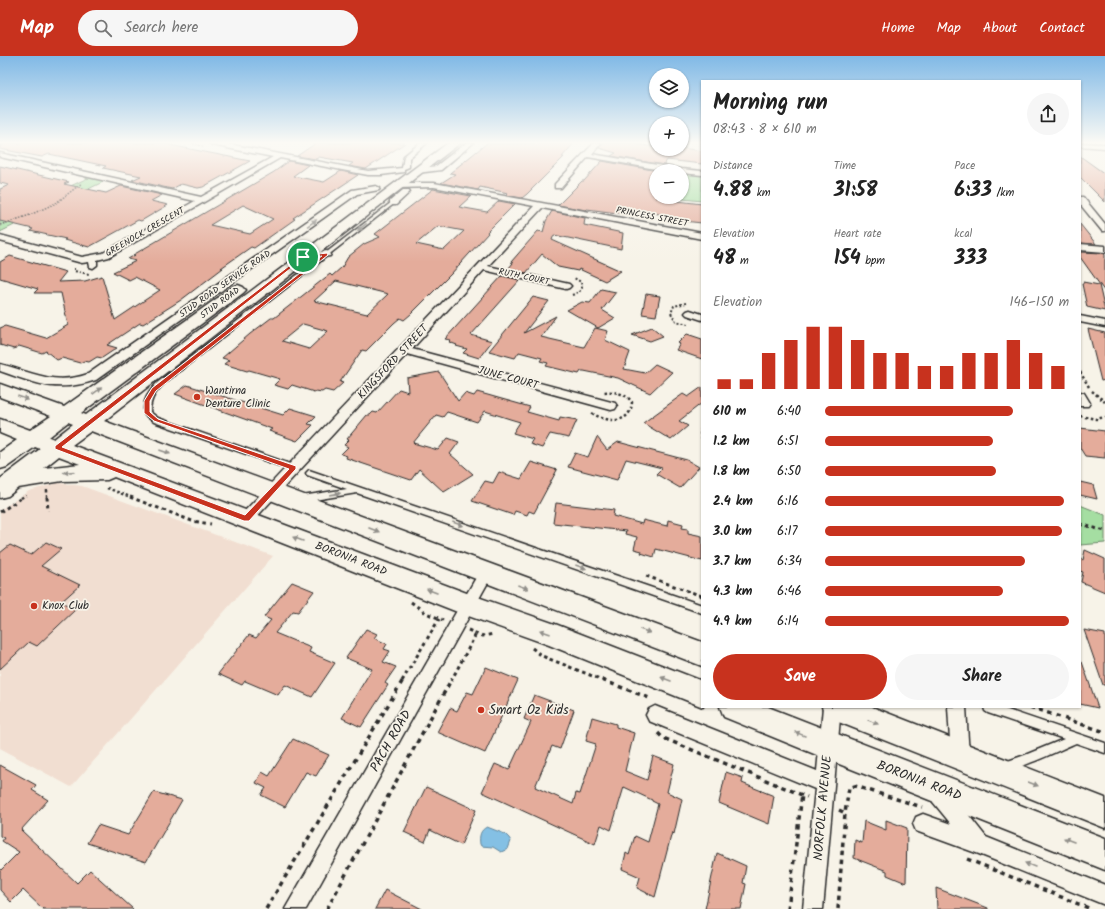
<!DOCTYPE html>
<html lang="en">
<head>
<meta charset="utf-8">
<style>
	:root { --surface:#fff; --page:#f6f6f6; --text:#222; --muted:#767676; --accent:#c8321e }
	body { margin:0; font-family:Kalam,sans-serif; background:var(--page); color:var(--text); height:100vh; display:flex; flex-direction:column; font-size:15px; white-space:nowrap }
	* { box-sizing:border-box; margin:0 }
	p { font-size:13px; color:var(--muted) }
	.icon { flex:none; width:22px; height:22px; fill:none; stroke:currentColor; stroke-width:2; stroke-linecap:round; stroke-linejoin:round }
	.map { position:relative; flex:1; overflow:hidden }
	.sheet { position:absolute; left:701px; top:24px; width:380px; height:628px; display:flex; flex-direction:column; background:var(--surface); border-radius:0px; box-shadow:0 1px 3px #0004 }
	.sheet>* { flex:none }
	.buttons { position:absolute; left:649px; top:12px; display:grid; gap:8px }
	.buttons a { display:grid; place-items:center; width:40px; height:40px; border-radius:50%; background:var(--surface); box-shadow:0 1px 3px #0004; font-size:20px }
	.pin { position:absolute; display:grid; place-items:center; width:34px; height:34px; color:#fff; margin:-17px; border:2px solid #fff; border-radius:50%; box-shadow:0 1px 4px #0007 }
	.round { display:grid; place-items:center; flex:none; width:42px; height:42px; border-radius:21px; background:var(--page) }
	.overview { display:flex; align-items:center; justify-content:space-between; height:68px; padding:0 12px }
	h1 { font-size:22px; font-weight:600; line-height:30px }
	.figures { display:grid; grid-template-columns:repeat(3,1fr); gap:6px; height:68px; padding:4px 12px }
	.figures div { display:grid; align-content:center }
	.figures b { font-size:20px; font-weight:600 }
	.figures small { font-size:11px; font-weight:400 }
	.figures p { font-size:11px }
	.chart { height:112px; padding:8px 12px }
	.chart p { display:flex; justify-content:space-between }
	.chart svg { width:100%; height:72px; margin-top:4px; stroke:var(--accent); stroke-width:6 }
	.action { display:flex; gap:8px; margin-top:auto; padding:8px 12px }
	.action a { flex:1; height:46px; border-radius:24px; background:var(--accent); color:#fff; font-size:16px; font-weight:600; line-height:46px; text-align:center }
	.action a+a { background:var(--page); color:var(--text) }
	ul { padding:0 12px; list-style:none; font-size:13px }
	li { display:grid; grid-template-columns:64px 48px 1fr; align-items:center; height:30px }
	li i { height:10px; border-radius:5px; background:var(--accent) }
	header { display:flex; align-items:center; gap:24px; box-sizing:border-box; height:56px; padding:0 20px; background:var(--accent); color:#fff }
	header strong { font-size:19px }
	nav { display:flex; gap:22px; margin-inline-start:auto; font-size:14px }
	.search { width:280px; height:36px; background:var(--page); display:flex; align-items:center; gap:10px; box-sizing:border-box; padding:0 14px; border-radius:22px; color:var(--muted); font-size:15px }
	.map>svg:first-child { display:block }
	.built { fill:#f1ded1 }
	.green { fill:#a5dea2; stroke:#688466 }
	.water { fill:#84c0e4; stroke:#60849a }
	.building { fill:#e4ac9b; stroke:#2b2b2b; fill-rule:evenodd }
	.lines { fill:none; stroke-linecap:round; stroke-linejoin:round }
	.service-casing { stroke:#2b2b2b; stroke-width:3 }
	.minor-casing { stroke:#2b2b2b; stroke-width:3 }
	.primary-casing { stroke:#2b2b2b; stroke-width:3 }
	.path-far4 { stroke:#2b2b2b; stroke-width:1.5; stroke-dasharray:1.5 1.5; stroke-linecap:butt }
	.path-far3 { stroke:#2b2b2b; stroke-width:2; stroke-dasharray:2 2; stroke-linecap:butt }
	.path-far2 { stroke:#2b2b2b; stroke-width:2.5; stroke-dasharray:2.5 2.5; stroke-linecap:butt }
	.path-far1 { stroke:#2b2b2b; stroke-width:3; stroke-dasharray:3.5 3.5; stroke-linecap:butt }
	.path { stroke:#2b2b2b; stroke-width:3.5; stroke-dasharray:4.5 4.5; stroke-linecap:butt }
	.service { fill:#f7f3e8; fill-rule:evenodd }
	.minor { fill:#f7f3e8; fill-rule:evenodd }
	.primary { fill:#f7f3e8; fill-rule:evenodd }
	.oneway { fill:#918f8a }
	.route { fill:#c8321e; stroke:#fff; fill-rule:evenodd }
	.poi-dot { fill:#c8321e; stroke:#f7f3e8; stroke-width:1.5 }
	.labels { text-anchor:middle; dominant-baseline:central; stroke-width:3.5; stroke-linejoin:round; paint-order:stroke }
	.far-street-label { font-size:9px; fill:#2b2b2b; stroke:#f7f3e8 }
	.street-label { font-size:11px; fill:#2b2b2b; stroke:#f7f3e8 }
	.poi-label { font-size:11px; fill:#2b2b2b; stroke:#f7f3e8; text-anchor:start }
	.near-poi-label { font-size:13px; fill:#2b2b2b; stroke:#f7f3e8; text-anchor:start }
	.near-street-label { font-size:13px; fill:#2b2b2b; stroke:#f7f3e8 }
</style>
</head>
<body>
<header>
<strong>Map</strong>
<div class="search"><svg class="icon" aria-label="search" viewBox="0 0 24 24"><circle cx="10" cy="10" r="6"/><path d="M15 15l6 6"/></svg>Search here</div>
<nav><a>Home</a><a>Map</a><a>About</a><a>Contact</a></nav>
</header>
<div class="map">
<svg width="1105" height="853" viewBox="0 0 1105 853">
	<rect width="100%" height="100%" fill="#f7f3e8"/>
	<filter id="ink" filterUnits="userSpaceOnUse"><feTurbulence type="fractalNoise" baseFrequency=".025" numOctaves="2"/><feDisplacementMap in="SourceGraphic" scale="8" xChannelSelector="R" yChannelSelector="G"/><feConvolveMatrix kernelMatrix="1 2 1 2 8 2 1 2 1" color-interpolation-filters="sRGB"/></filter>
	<g filter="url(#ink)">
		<polygon class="built" points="58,427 82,430 273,500 71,731 0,692 0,454 29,435"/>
		<g class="green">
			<polygon points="689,116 702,117 702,145 673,142 682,141 682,127"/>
			<polygon points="92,120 109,123 0,176 0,163"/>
			<polygon points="1080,449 1105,459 1105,487 1080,489"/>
		</g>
		<path class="water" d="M487,771L505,778L509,782L511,785L508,793L501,796L493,791L481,790L480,788C479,780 480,774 487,771Z"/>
		<g class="building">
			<polygon points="5,87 160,87 250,105 203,131 198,132 181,128 172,133 132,124 141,120 103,112 106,110 49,98 42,101 0,93 0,90"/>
			<polygon points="316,87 405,87 366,113 349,110 353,107 319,101 316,103 297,100"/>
			<polygon points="487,87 490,88 574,87 562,101 564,101 527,138 522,142 505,139 508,137 480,131 478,134 441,127 455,118 450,117"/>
			<polygon points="602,87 626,87 656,91 656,93 682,95 682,92 702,95 702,108 667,104 664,109 611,100 616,97 599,92"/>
			<polygon points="1080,100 1105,118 1105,146 1080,121"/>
			<path d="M289,105L308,109L293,120L324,126L341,115L358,119L293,162L295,163L254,192L251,191L221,212H223L181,244L143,268L140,267L107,289L117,292L102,302L97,301L89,306L84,305L80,307L62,302L57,304L46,295L42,297L19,290L14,293L0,289V272L5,270L46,282L68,269L61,237H34L38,233L0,222V206L10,200L66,216L58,226L85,225L102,220L115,264L160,234L135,221L129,224L113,216L136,205L128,203L135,199H133L274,116ZM243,149L273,163L250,178L210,169Z"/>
			<polygon points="602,105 658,115 656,115 656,141 662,141 661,143 702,148 702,167 665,163 666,159 646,156 625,155 625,158 587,153 586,154 558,149 582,125 584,125"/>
			<polygon points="0,110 69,126 64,128 106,137 121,130 162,139 151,145 168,149 141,165 138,164 89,191 64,184 66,183 30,175 33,173 0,165 0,133 9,129 0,127"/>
			<path d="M433,133L471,140L459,151L487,156L499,145L515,148L487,176L488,177L451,218L411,258L404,264L400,262L394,267L366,295L362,294L340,326L343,327L333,336L325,334L322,336L316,335L314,336L292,329L288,333L274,329L280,323L249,314L247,315L224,308L229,304L222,302L250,278L271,262H274L330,218L332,220L342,211L348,201L364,188L380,181L375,178ZM438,170L464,175L444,194L416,188ZM336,225L388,238L367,258L314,245ZM303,268L328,275L309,293L282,285Z"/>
			<polygon points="552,155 585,162 584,169 623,177 621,193 554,179 552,184 621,215 605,225 579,213 578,215 558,211 542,198 526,217 508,213 513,207 511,206 538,175 543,176 546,165"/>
			<polygon points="1080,168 1096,188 1080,187"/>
			<polygon points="1080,196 1104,197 1105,199 1105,236 1080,201"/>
			<polygon points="502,220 520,224 471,279 492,285 479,302 463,297 467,293 456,290 457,289 449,286 451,284 445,283"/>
			<polygon points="1083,226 1099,229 1105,255 1087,251 1082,228 1083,228"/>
			<polygon points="601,233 616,236 602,254 615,262 598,272 567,254 582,246 590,247"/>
			<polygon points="646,238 660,240 656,260 642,258"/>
			<polygon points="533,241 549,245 524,277 556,260 541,281 584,291 595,272 608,275 605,284 630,296 624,313 645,317 655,308 672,316 650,337 618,322 584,315 581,315 579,318 546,310 548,307 540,305 542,302 519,296 515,302 489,295"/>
			<polygon points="652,271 663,280 650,285 632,279"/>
			<polygon points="1088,273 1105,277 1105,324 1101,325"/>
			<polygon points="687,278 702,283 702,303 676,294 680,288 678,287"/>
			<polygon points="439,316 458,345 465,337 474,340 477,336 530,351 527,356 559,365 560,361 577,364 569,382 550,378 542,392 530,388 533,383 513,377 520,366 510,363 485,355 477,366 447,356 443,361 436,359 413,387 438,394 448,382 459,386 450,398 473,418 444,436 419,413 411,424 346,402 347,400 341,398 348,391 344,389 349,384 347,383 367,359 370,359 373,356 377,357 399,333 408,336 407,322"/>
			<polygon points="187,329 283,359 290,352 316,360 308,368 313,369 297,385 269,375 272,373 175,338"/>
			<polygon points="702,331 702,347 679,365 688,370 671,384 643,367 683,338 688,341"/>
			<polygon points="1080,372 1105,375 1105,402 1085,400 1080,392"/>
			<polygon points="597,381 607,394 618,386 687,404 699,411 680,432 656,418 662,412 626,403 617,424 568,411 575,397 588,401"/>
			<polygon points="531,406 557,414 534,457 529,455 527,459 515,455 513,459 472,445 485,425 493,427 499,416 521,423"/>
			<polygon points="1080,426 1093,429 1097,443 1080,439"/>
			<polygon points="556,447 614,454 613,460 642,468 643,464 667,470 668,464 683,468 682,472 688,473 688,477 702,480 702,505 656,493 654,501 641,497 642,495 634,493 637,481 625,478 626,475 553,467"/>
			<polygon points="46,486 61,493 41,510 80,529 61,546 76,553 37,590 29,586 0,613 0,497 10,489 31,499"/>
			<polygon points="1085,494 1105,503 1105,536 1081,526 1083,516 1080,515 1080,502 1083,504"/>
			<polygon points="292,526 314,535 298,556 293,555 275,577 311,592 309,596 335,607 312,641 285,629 278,639 245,625 242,629 218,618 249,579 256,582 271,564 264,561"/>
			<polygon points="366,573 377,578 374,582 387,588 384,593 390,595 383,606 396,611 385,627 388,629 361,671 342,662 372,613 346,602"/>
			<polygon points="1084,574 1105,578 1105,629 1103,629"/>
			<polygon points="1080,606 1082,606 1098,652 1080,648"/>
			<polygon points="486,611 518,624 485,697 437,676 450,652 457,655 467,636 473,638"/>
			<polygon points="534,639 574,654 560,693 552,690 535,731 573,748 576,737 580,738 596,688 586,685 592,661 616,668 616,671 634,677 625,715 647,724 653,700 674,708 667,736 682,743 674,778 672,776 655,841 637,832 640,821 622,813 626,797 629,799 635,780 648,786 658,748 652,745 652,744 624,731 611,774 601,769 595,788 482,736 495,708 509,714 531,666 524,663"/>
			<polygon points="293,683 329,699 316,720 306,716 285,751 261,739 266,732 256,727 262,716 269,720"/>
			<polygon points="0,709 36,729 32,734 48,744 21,774 77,827 90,814 133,853 43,853 23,834 11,846 0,834 0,815 19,796 2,785 4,782 0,780"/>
			<polygon points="726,716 743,722 742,727 774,740 769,768 719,747"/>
			<polygon points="426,731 476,754 461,789 430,774 425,786 404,776"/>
			<polygon points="154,736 182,744 146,806 87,787 98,769 128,779"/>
			<polygon points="886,764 907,772 906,827 887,819 887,815 854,802 855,784 862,787 864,765 886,774"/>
			<polygon points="717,797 746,810 743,827 746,828 741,853 705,853"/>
			<polygon points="936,832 988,852 988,853 937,853"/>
			<polygon points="385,834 422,853 375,853"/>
		</g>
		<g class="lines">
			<defs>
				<g id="service">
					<path d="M392,146L395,147L168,324C157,333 150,342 150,356L158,362L296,410L297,412L296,414H292L154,366L145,359C141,346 149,336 157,327Z"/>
					<polygon points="309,414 702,549 702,557 357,437 302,446 299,445 298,443 299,441 302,440 347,433 307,419 306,417"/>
					<path d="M984,651H999L1105,687V697L1076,687C1063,692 1015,717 1005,712L1003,709L1005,706L1025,699L1064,683L988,657L985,655Z"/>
				</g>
				<g id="minor">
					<polygon points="0,87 4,87 1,89"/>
					<polygon points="209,87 223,87 368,115 402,112 404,100 420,87 427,87 409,102 409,111 404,113 404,116 381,119 368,119 280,102 109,201 97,204 97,209 93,212 90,211 89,206 82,207 0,185 0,179 82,201 103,197 195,145 0,101 0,97 201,141 273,101 212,89"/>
					<polygon points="466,87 473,87 441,114 417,117 413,115 417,113 436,110"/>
					<polygon points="594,87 601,87 592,98 681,113 702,115 702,119 682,117 682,115 667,115 588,101 561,132 555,132 555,128"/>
					<polygon points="1080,87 1105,88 1105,92 1080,90"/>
					<polygon points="410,127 434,127 702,177 702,183 542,152 488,210 569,228 571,230 569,232 566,233 484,214 412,293 615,347 617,350 615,353 611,354 407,298 251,467 246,468 241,467 239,463 241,459 534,150 434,131 397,132 393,130 397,128"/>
					<path d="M376,130L380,132L379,134L357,138L96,324C57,337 37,328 0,315V308C33,316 53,330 88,318L352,134Z"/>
					<polygon points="403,134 409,134 410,136 396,149 390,149 390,145"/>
					<polygon points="1080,141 1083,141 1105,168 1105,175 1102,175 1080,148"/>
					<polygon points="1080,188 1105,190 1105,196 1080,194"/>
					<polygon points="327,195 331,198 330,200 303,204 299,201 303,198"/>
					<polygon points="690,254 702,258 702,264 687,259 685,257 687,255"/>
					<polygon points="1080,260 1105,265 1105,271 1080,266"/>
					<polygon points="1080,336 1084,337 1090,347 1088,350 1080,350"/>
					<polygon points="486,511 491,513 493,517 491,521 306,853 285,853 481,513"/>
					<polygon points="655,650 817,715 823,651 841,651 823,853 803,853 815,733 649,665 646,659 649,653"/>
					<polygon points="948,651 966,651 969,701 966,707 960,710 954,707 951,701"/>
					<polygon points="940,730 947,732 986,781 1105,829 1105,849 979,798 916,775 913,768 916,761 923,758 951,768 933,746 931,739 933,732"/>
				</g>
				<g id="primary">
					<path d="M448,87H460L104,365L702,586V610L91,375L72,389L472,539L555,568L702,625L703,651L549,589L460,557L114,421L107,424L63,425L18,432L8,440L0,442V423L40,393L35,391L7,411L0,413V396L17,384L0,377V363L30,374L51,360L0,341V328L64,351L233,231L238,229L243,231L246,234L243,237L81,357L86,359ZM68,366L73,368L54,383L49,381ZM59,400L80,408L44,412Z"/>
					<polygon points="720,651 768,651 1105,782 1105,814 829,704 724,661"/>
					<polygon points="822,651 872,651 1105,742 1105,772 826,661"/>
				</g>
			</defs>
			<use href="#service" class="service-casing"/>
			<use href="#minor" class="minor-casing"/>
			<use href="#primary" class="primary-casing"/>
			<g class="path-far4">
				<polyline points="190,87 203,90"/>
				<polyline points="0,169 30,159 56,147 82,127"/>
			</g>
			<g class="path-far3">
				<polyline points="74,212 74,215 89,218"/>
				<polyline points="572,239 579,236 582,232 581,226 574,222"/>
				<polyline points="686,247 674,250 671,257 676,265 688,268"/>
			</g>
			<g class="path-far2">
				<polyline points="1080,316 1089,331"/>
				<polyline points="1092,335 1105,346"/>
				<path d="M592,357C607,367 631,369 632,346C625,337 614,335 603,336"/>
				<polyline points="1080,360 1096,363 1105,361"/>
				<polyline points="702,372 700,375 702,383"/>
				<polyline points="107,432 133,442"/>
				<polyline points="47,434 47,442"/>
				<polyline points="21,442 26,439"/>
			</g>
			<g class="path-far1">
				<polyline points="47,441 48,455"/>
				<polyline points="130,441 192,465 211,468"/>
				<polyline points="0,456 23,441"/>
				<polyline points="1080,468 1105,475"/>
				<polyline points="646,520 702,540"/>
				<polyline points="411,546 426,557 443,564"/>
				<polyline points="468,574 483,580 494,578"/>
				<polyline points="532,592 542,600 605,625"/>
				<polyline points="402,625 439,563"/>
				<polyline points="451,625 476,578"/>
			</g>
			<g class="path">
				<polyline points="602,624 652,643"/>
				<polyline points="1030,651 1105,676"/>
				<polyline points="658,677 663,682 807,741"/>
				<polyline points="839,754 845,757 849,732 855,730 922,751"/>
				<polyline points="967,803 1091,853"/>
				<polyline points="266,853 403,624"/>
				<polyline points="327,853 451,624"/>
				<polyline points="788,853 802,738"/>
				<polyline points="838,853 845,757"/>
			</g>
			<use href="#service" class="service"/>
			<use href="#minor" class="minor"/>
			<use href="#primary" class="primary"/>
		</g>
		<defs><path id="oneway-solid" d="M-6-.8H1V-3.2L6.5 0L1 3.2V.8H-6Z"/></defs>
		<g class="oneway">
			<use href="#oneway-solid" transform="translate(312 167) rotate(-35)"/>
			<use href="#oneway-solid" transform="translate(362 171) rotate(142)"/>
			<use href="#oneway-solid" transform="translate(97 335) rotate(-36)"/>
			<use href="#oneway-solid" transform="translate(23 342) rotate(20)"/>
			<use href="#oneway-solid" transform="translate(165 396) rotate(20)"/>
			<use href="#oneway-solid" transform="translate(69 416) rotate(176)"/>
			<use href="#oneway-solid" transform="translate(335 438) rotate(-9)"/>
			<use href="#oneway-solid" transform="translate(458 468) rotate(19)"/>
			<use href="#oneway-solid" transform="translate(374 474) rotate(21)"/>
			<use href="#oneway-solid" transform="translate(298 483) rotate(-159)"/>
			<use href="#oneway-solid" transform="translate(581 511) rotate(19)"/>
			<use href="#oneway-solid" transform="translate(523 531) rotate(20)"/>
			<use href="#oneway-solid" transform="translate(432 535) rotate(-159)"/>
			<use href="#oneway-solid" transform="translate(645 575) rotate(20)"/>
			<use href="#oneway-solid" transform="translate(545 576) rotate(-160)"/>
			<use href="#oneway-solid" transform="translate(666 623) rotate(-159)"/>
			<use href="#oneway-solid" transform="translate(873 666) rotate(22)"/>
			<use href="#oneway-solid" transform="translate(800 678) rotate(-158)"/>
			<use href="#oneway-solid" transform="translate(1033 728) rotate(21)"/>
			<use href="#oneway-solid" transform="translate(1069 784) rotate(-159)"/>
			<use href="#oneway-solid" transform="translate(1030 809) rotate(-158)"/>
		</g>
	</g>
	<linearGradient id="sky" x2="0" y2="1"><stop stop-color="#80b9e6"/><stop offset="0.42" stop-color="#fbfaf5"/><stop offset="1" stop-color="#fbfaf5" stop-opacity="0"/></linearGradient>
	<rect width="1105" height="206" fill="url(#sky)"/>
	<path class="route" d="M327,197L328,199L156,335L150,345V356L158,363L296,410V413L249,465H244L55,393V390L302,200ZM322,200L152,332L144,345V357L154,365L289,413L245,459L62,391L304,202Z"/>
	<g class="poi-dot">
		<circle cx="197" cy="341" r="4"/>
		<circle cx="34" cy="550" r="4"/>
		<circle cx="481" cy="654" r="4"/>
	</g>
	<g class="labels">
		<g class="far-street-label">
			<text transform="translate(652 161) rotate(11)">PRINCESS STREET</text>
			<text transform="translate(145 176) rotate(-30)">GREENOCK CRESCENT</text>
			<text transform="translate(524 221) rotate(12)">RUTH COURT</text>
			<text transform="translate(225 228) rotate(-35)">STUD ROAD SERVICE ROAD</text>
			<text transform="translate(220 247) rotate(-36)">STUD ROAD</text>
		</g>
		<g class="street-label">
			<text transform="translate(393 306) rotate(-47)">KINGSFORD STREET</text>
			<text transform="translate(508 322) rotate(15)">JUNE COURT</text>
			<text transform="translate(351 503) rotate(21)">BORONIA ROAD</text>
		</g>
		<g class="poi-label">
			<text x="205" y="335">Wantirna<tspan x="205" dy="13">Denture Clinic</tspan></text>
			<text x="42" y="550">Knox Club</text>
		</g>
		<g class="near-poi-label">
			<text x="489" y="654">Smart Oz Kids</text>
		</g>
		<g class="near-street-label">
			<text transform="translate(391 685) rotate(-60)">PACH ROAD</text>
			<text transform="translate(919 725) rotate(21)">BORONIA ROAD</text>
			<text transform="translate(823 752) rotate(-85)">NORFOLK AVENUE</text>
		</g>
	</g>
</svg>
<div class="buttons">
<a><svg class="icon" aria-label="layers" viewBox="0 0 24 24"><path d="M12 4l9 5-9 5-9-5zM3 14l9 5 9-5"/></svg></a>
<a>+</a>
<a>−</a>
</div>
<div class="pin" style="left:303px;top:201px;background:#1e9e55"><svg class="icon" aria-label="arrive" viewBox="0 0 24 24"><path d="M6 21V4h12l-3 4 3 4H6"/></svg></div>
<section class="sheet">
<div class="overview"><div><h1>Morning run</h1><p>08:43 · 8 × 610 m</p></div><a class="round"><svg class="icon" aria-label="share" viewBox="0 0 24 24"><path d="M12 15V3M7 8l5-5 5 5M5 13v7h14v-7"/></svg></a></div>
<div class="figures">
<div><p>Distance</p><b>4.88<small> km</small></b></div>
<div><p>Time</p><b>31:58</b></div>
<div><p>Pace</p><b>6:33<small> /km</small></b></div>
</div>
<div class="figures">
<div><p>Elevation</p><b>48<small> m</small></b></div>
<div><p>Heart rate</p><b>154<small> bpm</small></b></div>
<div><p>kcal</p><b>333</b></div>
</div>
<div class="chart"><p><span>Elevation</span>146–150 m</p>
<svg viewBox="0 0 160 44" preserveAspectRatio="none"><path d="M5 44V38M15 44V38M25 44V22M35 44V14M45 44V6M55 44V6M65 44V14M75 44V22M85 44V22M95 44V30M105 44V30M115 44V22M125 44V22M135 44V14M145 44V22M155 44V30"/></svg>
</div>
<ul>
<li><b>610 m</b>6:40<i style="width:77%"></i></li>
<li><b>1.2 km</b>6:51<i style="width:69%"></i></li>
<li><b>1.8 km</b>6:50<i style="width:70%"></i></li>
<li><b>2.4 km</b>6:16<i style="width:98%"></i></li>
<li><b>3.0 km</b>6:17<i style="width:97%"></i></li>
<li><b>3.7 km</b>6:34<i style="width:82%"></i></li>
<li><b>4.3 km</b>6:46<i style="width:73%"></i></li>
<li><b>4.9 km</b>6:14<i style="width:100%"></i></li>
</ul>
<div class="action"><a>Save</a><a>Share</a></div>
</section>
</div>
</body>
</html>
